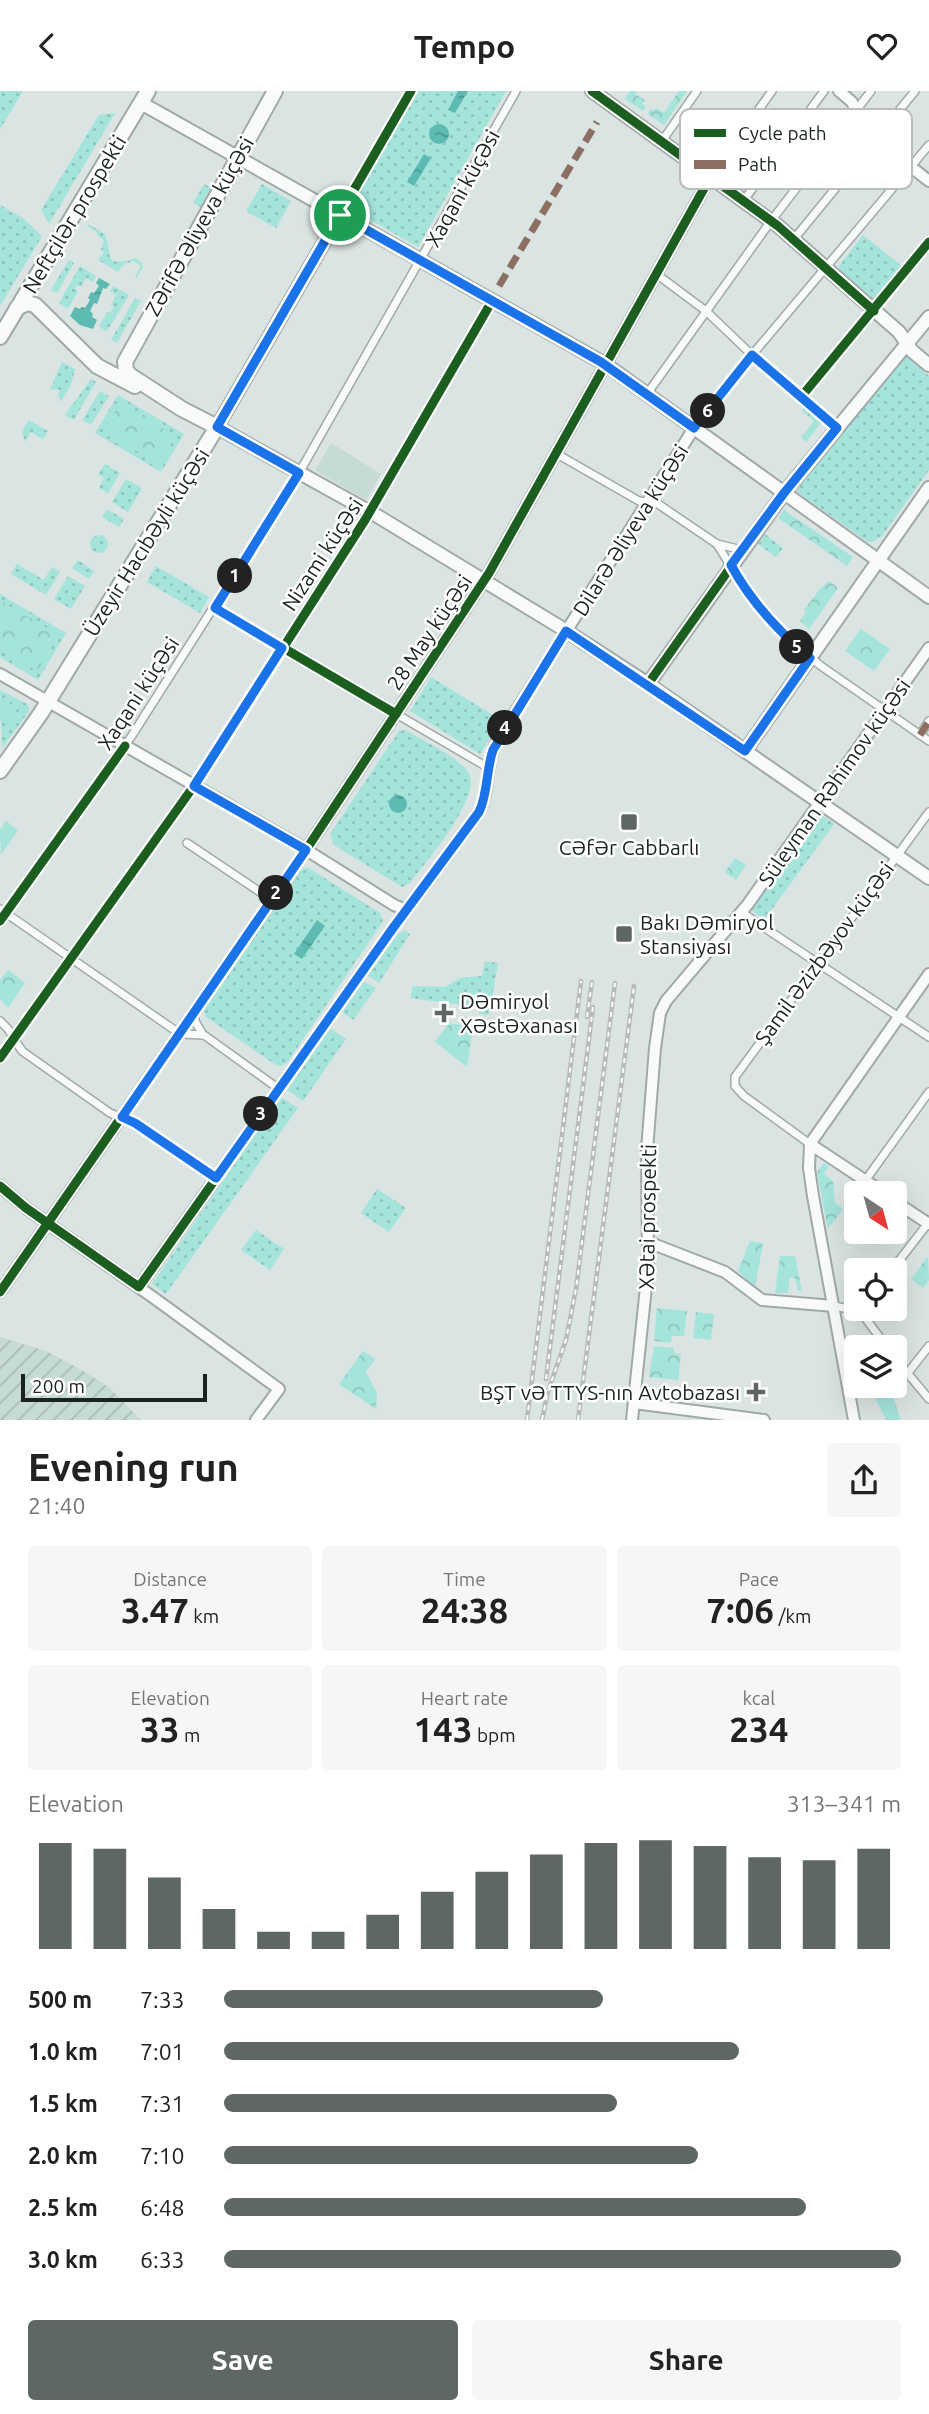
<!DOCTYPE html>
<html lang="en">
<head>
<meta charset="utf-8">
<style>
	:root { --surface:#fff; --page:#f6f6f6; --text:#222; --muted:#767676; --accent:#5e6765 }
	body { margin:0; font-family:Ubuntu,sans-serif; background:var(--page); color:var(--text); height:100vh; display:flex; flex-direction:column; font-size:26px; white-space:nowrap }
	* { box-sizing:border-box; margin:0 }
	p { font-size:23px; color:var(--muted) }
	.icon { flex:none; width:38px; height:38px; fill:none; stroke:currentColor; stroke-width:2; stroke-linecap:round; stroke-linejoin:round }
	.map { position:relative; height:1329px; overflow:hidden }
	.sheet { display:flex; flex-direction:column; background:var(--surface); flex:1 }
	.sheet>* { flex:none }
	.needle { width:46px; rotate:144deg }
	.buttons { position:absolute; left:844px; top:1090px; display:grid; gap:14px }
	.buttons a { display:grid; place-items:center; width:63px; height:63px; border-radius:7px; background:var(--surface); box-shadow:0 7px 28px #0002; font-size:35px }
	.scale { position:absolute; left:21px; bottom:18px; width:186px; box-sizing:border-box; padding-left:7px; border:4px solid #1b2322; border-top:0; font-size:19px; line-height:24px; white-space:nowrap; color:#1b2322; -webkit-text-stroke:5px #fff; paint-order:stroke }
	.pin { position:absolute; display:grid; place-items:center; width:60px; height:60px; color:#fff; margin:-30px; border:4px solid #fff; border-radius:50%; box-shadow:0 2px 7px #0007 }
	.km { position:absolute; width:35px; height:35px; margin:-18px; border-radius:50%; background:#222; color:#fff; font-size:19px; line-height:35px; text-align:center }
	.round { display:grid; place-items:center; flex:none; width:74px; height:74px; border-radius:7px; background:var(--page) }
	.head { display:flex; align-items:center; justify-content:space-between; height:119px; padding:0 28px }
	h1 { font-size:38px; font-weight:600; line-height:52px }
	.metrics { display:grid; grid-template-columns:repeat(3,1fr); gap:10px; height:119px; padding:7px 28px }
	.metrics div { display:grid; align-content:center; border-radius:7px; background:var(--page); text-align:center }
	.metrics b { font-size:35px; font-weight:600 }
	.metrics small { font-size:19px; font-weight:400 }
	.metrics p { font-size:19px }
	.chart { height:196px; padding:14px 28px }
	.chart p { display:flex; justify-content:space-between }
	.chart svg { width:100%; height:126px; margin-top:7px; stroke:var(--accent); stroke-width:6 }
	.button { display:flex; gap:14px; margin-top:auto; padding:14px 28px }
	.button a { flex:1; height:80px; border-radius:7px; background:var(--accent); color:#fff; font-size:28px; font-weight:600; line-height:80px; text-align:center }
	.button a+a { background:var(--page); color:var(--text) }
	ul { padding:0 28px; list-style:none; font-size:23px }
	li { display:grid; grid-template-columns:112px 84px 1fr; align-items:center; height:52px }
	li i { height:18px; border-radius:9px; background:var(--accent) }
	header { display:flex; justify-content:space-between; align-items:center; height:91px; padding:0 28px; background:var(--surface); font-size:32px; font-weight:600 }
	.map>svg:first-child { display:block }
	.built { fill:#c6dad6 }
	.industrial { fill:url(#industrial-furrows) }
	.green { fill:url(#green-dots) }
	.forest { fill:url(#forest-crowns) }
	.pitch { fill:#a4e4db }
	.water { fill:url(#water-ripples) }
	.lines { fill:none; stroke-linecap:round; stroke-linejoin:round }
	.street-casing { stroke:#a1a9a8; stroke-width:10 }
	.secondary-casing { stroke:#a1a9a8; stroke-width:14 }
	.primary-casing { stroke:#a1a9a8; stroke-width:16 }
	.highway-casing { stroke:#a1a9a8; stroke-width:18 }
	.street { stroke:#f9fbfb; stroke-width:7 }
	.secondary { stroke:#f9fbfb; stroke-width:10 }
	.primary { stroke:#f9fbfb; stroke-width:12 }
	.highway { stroke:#f9fbfb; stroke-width:14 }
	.rail-casing { stroke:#b6bab8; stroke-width:4.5 }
	.rail { stroke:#fff; stroke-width:2; stroke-dasharray:5; stroke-linecap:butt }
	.quiet { stroke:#8d6e63; stroke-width:7; stroke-dasharray:14 7; stroke-linecap:butt }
	.cycleway-casing { stroke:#fff; stroke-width:13 }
	.cycleway { stroke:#1b5e20; stroke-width:9 }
	.route-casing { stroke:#fff; stroke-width:14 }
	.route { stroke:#1a73e8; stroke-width:9 }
	.poi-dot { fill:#5e6765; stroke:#fff; stroke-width:2.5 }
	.labels { text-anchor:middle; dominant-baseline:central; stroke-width:5; stroke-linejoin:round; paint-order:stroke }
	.street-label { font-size:21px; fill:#1b2322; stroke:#fff }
	.poi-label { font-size:21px; fill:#1b2322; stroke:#fff; text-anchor:start }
	.key { fill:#fff; stroke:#bbbdbd; stroke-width:2 }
	.key-label { font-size:19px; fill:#1b2322 }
</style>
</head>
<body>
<header><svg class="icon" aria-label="back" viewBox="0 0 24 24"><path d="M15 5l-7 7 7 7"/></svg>Tempo<svg class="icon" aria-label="heart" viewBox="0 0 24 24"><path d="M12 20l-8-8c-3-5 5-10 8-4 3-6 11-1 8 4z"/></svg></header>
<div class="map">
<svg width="929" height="1329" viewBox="0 0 929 1329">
	<defs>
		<pattern id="industrial-furrows" width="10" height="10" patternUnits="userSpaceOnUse" patternTransform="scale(1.75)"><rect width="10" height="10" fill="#c6dad6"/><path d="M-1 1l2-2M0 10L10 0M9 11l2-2" fill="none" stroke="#aabbb7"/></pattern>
		<pattern id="green-dots" width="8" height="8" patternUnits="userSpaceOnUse" patternTransform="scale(1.75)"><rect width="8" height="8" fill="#a4e4db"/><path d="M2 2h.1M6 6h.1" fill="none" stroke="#8dc3bc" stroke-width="1.8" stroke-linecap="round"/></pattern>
		<pattern id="forest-crowns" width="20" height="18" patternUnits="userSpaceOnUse" patternTransform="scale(1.75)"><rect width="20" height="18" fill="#a4e4db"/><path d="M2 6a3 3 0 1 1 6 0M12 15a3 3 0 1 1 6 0" fill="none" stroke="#8dc3bc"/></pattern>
		<pattern id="water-ripples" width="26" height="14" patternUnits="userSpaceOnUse" patternTransform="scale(1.75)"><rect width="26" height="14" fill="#5dbbb1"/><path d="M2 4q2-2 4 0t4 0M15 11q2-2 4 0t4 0" fill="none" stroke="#4c9890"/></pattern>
	</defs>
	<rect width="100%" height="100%" fill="#dae4e2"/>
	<polygon class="built" points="331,352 381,383 366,409 315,379"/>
	<polygon class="industrial" points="0,1246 46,1260 82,1279 110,1297 141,1329 0,1329"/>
	<g class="green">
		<polygon points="0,0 23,0 0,38"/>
		<polygon points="419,0 506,0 418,156 349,117"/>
		<polygon points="115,22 49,133 41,119 99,24"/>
		<polygon points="204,93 212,97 201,116 193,112"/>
		<polygon points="262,93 291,110 276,137 246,120"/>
		<polygon points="0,114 24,128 42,145 0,215"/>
		<path d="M88,133L105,143C113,164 102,178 135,167L142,172L143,176L137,187L135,186L141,175L133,170L123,174L118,181L98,169L104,161L101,159L104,150L97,143V141L87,135Z"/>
		<polygon points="863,144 902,175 875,209 840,179 839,175"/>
		<polygon points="69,169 74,172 57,202 51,199"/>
		<polygon points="80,175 96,185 93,191 86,187 81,196 77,194 75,198 78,200 68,218 59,212"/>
		<polygon points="113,195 129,204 107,240 99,236 107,221 110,222 114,216 111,214 116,204 110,200"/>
		<polygon points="135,207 141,210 117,252 111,249"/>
		<polygon points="902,266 907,266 929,285 929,379 882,445 874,450 868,451 797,401 801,390"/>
		<polygon points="62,271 75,278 71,293 61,311 58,304 60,299 50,298"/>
		<polygon points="91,288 96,291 74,329 65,324"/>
		<polygon points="100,300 109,305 91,334 82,329"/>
		<polygon points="118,304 184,343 161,381 95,342"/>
		<polygon points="29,329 48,340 43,348 31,341 25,351 22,340"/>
		<polygon points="105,373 120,382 108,402 99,397 104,387 98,383"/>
		<polygon points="126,388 142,397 128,421 112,411"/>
		<polygon points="107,418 124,428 119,436 102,426"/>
		<polygon points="765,443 783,457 776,466 758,453"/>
		<circle cx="99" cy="453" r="9"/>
		<polygon points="78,469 94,480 89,488 72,477"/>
		<polygon points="17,473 44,489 52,476 60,481 46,504 11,483"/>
		<polygon points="156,475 209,506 200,522 147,491"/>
		<polygon points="68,485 85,495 71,518 54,508"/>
		<polygon points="0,503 66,542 38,589 0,566"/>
		<polygon points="431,586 501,629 480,663 410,620"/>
		<polygon points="0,599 27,613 30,619 2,657"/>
		<path d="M405,639C422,649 457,665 468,681C484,705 425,772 410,792L402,796L334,754L330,743L399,640Z"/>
		<polygon points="820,723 834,733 764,829 750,818"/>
		<polygon points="307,776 380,822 383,830 287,972 281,975 276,974 206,926 203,917 299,781"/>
		<polygon points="404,839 410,843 379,892 367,884 397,844"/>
		<polygon points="485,870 498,872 489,924 479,923 479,916 410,907 413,895 445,896 460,887 482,885"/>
		<polygon points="363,890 376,897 353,929 342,921"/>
		<polygon points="329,936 346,948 303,1010 286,998"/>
		<polygon points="281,1006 298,1017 166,1203 152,1193"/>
		<polygon points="377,1098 406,1117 389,1141 361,1122"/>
		<polygon points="256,1139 284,1158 270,1179 241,1159"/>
	</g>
	<g class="forest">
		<polygon points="630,0 637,0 635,3 645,9 642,13 646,15 643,20 625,8"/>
		<polygon points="679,0 687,0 664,34 648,23 650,18 653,20 656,17 664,22"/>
		<polygon points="120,312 176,345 158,373 103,340"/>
		<polygon points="804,317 821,332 806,351 801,346 814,330 801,319"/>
		<polygon points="784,419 853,466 847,475 778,427"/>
		<polygon points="829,490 838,497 809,538 800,530 806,521 804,519 820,498"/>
		<polygon points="2,511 59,544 37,580 0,558 0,514"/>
		<polygon points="861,538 890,558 874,580 845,560"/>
		<polygon points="3,609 17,616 11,634 0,630 0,610"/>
		<polygon points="735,767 746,774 736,789 725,781"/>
		<polygon points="8,879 25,892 8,917 0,908 0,889"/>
		<polygon points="449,932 473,936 467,976 435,951"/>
		<polygon points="824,1072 829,1076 824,1083 833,1090 835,1112 843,1118 828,1138 817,1081"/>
		<polygon points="750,1150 763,1152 755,1196 738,1180"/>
		<polygon points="780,1165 795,1165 802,1200 798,1200 795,1187 790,1186 788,1202 775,1202"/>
		<polygon points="928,1165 929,1189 923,1197 911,1188"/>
		<polygon points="657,1217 687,1220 684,1245 672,1245 671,1252 654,1250"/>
		<polygon points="696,1221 714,1223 711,1249 693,1247"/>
		<polygon points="654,1255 674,1257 674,1262 681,1263 678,1289 649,1286"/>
		<polygon points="363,1260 375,1268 366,1281 377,1302 376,1318 339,1293"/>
		<polygon points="889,1295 901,1329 886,1329 872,1300"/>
	</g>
	<polygon class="pitch" points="6,730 18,739 1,764 0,739"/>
	<g class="water">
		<polygon points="458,0 468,0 455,22 448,19"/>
		<circle cx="439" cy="43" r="10"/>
		<polygon points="424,63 431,67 414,95 407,91"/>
		<polygon points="99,187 110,193 106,198 103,197 97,213 94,212 90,220 93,223 92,226 97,229 93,238 80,234 70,225 75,216 80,218 82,216 85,217 90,209 88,207 91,201 94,202 99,195 96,192"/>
		<circle cx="398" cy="713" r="9"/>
		<polygon points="317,829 325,835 302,868 294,863"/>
	</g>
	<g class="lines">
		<defs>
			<g id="street">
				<polyline points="662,50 697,0"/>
				<polyline points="711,85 772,0"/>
				<polyline points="744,109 824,0"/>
				<polyline points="340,124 411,0"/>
				<polyline points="794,148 915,0"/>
				<polyline points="655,182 706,220 752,264 837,337"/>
				<polyline points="647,303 771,130 871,0"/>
				<polyline points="801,306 929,151"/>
				<polyline points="694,337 752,264 929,54"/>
				<polyline points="557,363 639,410 658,413 717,453 742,459"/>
				<polyline points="717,453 746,500 785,545 821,575 929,650"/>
				<polyline points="215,517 487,676"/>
				<polyline points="920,644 929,630"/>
				<polyline points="187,752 263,803"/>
				<polyline points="0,818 173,938 182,943 204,944 279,998"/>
				<polyline points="741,821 929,946"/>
				<polyline points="0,830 131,646 299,382 516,0"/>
				<polyline points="195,919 195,930 203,944"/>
				<polyline points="0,930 8,938 22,960 110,1022 135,1032 216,1087"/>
				<polyline points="0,967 201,685 365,429 492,210"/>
				<polyline points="810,1053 744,1005 735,995 735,986 929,721"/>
				<polyline points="865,1090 929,1001"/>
				<polyline points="891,1180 929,1131"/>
				<polyline points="834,1215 860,1220"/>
				<polyline points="860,1220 887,1256"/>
				<polyline points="894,1266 929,1308"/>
				<polyline points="907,1283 929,1255"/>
			</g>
			<g id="secondary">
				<polyline points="839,0 852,11 861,31 872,45 929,90"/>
				<polyline points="0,583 300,755 394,814 406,819"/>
				<polyline points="810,1053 884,1102"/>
				<polyline points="0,1095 26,1117 154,1207 279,1298 256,1329"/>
				<polyline points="894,1110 929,1133"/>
				<polyline points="648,1151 725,1181 762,1209 834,1215"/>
				<path d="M139,1196L393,837L479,721C490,700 485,675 496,652L694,337"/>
				<polyline points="0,1201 292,780 489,482 711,85"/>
				<polyline points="634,1312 764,1329"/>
				<polyline points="632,1329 648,1177 647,1059 655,957 660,922 666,910 748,813 929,557"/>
				<polyline points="854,1329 813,1105 809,1077 810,1053 929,883"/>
			</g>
			<g id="primary">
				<polyline points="592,0 778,135 899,241 912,260 929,274"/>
				<polyline points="141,12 605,273 929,506"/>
				<polyline points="340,124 217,336 379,426 560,536 648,593 929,787"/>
				<polyline points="648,593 784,402 929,226"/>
				<polyline points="745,660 929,397"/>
			</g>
			<g id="highway">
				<polyline points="17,217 27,212 35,214 97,275 135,295"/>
				<polyline points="0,246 148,0"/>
				<polyline points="0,680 41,622 217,336 182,318 131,285 126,280 125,271 275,0"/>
			</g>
		</defs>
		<use href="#street" class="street-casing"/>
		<use href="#secondary" class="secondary-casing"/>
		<use href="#primary" class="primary-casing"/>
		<use href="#highway" class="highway-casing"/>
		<use href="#street" class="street"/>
		<use href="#secondary" class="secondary"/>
		<use href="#primary" class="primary"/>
		<use href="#highway" class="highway"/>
		<defs>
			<g id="rail">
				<polyline points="587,926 592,891"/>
				<polyline points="546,1288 593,916"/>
				<polyline points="527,1329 581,890"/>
				<polyline points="542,1329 548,1300 566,1249 576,1198 615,892"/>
				<polyline points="578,1329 634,895"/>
			</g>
		</defs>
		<use href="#rail" class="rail-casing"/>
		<use href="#rail" class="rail"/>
		<g class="quiet">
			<polyline points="499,195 597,31"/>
			<polyline points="920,644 929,630"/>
		</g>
		<defs>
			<g id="cycleway">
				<polyline points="592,0 778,135 874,220"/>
				<polyline points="340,124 420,170"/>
				<polyline points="217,336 411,0"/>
				<polyline points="215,517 396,623"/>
				<polyline points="726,647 648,593 776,412 837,337 801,306 929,151"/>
				<polyline points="0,830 125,655"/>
				<polyline points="0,967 201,685 365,429 492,210"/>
				<polyline points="0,1095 26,1117 139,1196 406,819"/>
				<polyline points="0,1201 292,780 489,482 711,85"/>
			</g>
		</defs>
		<use href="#cycleway" class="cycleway-casing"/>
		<use href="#cycleway" class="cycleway"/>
	</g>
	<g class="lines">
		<defs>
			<path id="route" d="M340,124L601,271L694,337L752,264L837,337L784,402L731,474C751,511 778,540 810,567L745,660L566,540L493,659C486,679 488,703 479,721L393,837L216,1087L135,1032L122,1026L306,759L194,695L282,557L215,517L299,382L217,336Z"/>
		</defs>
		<use href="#route" class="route-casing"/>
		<use href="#route" class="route"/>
	</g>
	<g class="poi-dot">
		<rect x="620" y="722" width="18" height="18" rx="3.5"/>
		<rect x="615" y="834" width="18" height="18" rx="3.5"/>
		<path d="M440.5 911.5h7v7h7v7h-7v7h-7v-7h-7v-7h7z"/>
		<path d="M752.5 1290.5h7v7h7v7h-7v7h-7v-7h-7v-7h7z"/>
	</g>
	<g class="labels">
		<g class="street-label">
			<text transform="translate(462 97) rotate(-61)">Xaqani küçəsi</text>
			<text transform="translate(74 123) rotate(-59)">Neftçilər prospekti</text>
			<text transform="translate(199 135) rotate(-61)">Zərifə Əliyeva küçəsi</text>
			<text transform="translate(630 439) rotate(-58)">Dilarə Əliyeva küçəsi</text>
			<text transform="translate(146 451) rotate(-58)">Üzeyir Hacıbəyli küçəsi</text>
			<text transform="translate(322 463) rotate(-57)">Nizami küçəsi</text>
			<text transform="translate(429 541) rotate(-56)">28 May küçəsi</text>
			<text transform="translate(138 602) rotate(-57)">Xaqani küçəsi</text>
			<text transform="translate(834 691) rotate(-55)">Süleyman Rəhimov küçəsi</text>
			<text transform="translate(824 862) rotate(-54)">Şamil Əzizbəyov küçəsi</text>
			<text transform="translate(647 1126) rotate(-89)">Xətai prospekti</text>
		</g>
		<g class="poi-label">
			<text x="629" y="756" text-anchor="middle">Cəfər Cabbarlı</text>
			<text x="640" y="831">Bakı Dəmiryol<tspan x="640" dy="24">Stansiyası</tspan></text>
			<text x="460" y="910">Dəmiryol<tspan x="460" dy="24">Xəstəxanası</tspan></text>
			<text x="740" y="1301" text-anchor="end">BŞT və TTYS-nın Avtobazası</text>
		</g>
	</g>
	<rect x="680" y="18" width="232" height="80" rx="10" class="key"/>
	<rect x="694" y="38" width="32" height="8" fill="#1b5e20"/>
	<rect x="694" y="69" width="32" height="9" fill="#8d6e63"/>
	<g class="key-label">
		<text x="738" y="49">Cycle path</text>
		<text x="738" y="80">Path</text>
	</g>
</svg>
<div class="buttons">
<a><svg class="needle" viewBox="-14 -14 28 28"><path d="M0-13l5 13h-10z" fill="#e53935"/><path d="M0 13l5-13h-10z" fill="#767676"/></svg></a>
<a><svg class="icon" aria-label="locate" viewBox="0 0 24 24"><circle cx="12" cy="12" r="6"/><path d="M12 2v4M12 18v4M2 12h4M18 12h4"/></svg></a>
<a><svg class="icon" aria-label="layers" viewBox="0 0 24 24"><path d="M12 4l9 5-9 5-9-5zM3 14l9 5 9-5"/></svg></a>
</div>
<div class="scale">200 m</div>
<div class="pin" style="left:340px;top:124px;background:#1e9e55"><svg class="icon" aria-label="arrive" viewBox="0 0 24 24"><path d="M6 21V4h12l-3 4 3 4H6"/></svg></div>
<b class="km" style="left:235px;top:485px">1</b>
<b class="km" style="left:276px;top:802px">2</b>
<b class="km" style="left:261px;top:1023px">3</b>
<b class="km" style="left:505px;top:637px">4</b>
<b class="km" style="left:797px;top:556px">5</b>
<b class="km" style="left:708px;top:320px">6</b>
</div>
<section class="sheet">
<div class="head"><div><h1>Evening run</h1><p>21:40</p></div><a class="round"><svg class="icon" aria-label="share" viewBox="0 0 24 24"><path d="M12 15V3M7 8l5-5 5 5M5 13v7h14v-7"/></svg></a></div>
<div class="metrics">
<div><p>Distance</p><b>3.47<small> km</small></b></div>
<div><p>Time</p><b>24:38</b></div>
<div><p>Pace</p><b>7:06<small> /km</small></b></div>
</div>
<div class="metrics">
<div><p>Elevation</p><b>33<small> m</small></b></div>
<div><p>Heart rate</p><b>143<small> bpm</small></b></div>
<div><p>kcal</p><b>234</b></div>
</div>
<div class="chart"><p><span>Elevation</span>313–341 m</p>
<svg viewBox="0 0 160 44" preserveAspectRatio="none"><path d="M5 44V7M15 44V9M25 44V19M35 44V30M45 44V38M55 44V38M65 44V32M75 44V24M85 44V17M95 44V11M105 44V7M115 44V6M125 44V8M135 44V12M145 44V13M155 44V9"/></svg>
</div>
<ul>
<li><b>500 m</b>7:33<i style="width:56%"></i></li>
<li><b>1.0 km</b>7:01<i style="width:76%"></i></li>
<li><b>1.5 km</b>7:31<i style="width:58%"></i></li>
<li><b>2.0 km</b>7:10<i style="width:70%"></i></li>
<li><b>2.5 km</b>6:48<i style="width:86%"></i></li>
<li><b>3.0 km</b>6:33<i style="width:100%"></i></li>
</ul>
<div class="button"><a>Save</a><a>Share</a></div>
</section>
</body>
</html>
